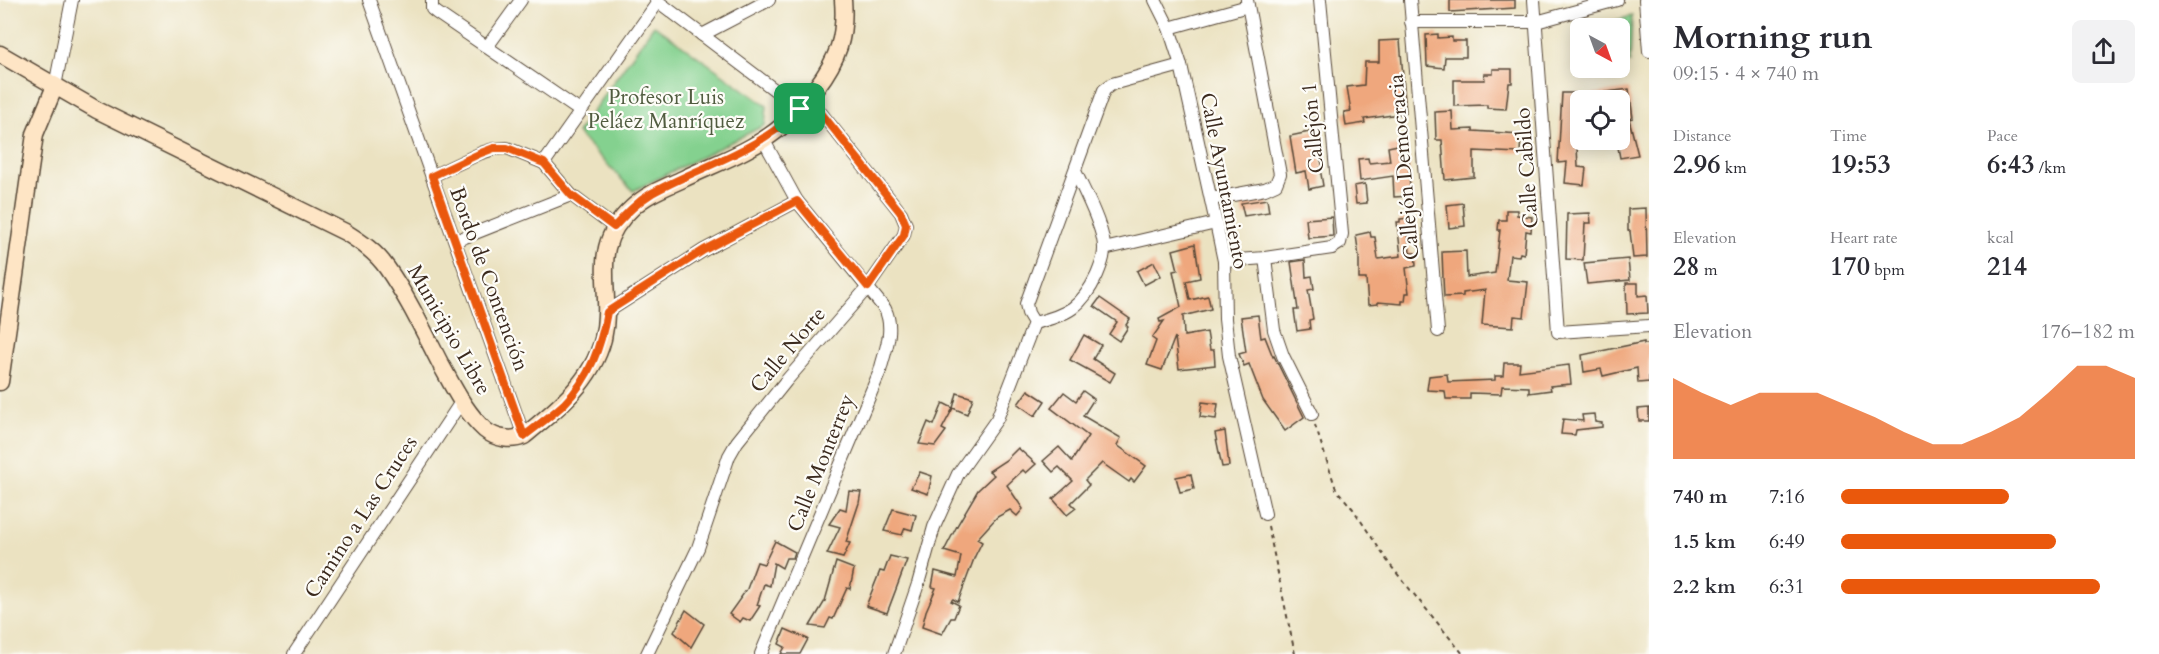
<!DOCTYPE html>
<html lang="en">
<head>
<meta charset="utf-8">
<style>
	:root { --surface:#fff; --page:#f2f2f3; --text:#2b2b33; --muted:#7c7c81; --accent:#ea580c }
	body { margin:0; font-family:Cardo,serif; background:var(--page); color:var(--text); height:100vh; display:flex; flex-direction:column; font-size:22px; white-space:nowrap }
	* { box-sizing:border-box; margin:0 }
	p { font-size:20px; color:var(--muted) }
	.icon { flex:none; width:33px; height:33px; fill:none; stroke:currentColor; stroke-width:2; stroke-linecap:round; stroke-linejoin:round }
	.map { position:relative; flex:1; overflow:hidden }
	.panel { display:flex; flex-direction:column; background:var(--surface); width:510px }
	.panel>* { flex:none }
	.needle { width:39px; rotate:139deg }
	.fabs { position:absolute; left:1570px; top:18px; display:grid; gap:12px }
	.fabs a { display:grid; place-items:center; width:60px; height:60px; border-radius:9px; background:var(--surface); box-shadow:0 3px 15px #0003; font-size:30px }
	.pin { position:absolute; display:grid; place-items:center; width:51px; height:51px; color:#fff; margin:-26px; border-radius:12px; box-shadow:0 3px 9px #0006 }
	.round { display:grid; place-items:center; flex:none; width:63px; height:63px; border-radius:9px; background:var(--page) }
	.headline { display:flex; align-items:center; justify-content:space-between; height:102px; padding:0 24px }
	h1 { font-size:33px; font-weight:700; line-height:45px }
	.stats { display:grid; grid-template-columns:repeat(3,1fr); gap:9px; height:102px; padding:6px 24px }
	.stats div { display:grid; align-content:center }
	.stats b { font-size:26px; font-weight:700 }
	.stats small { font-size:16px; font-weight:400 }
	.stats p { font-size:16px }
	.chart { height:168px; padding:12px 24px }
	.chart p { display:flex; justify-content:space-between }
	.chart svg { width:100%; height:108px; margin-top:6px; fill:var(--accent); opacity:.7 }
	ul { padding:0 24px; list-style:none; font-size:20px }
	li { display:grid; grid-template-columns:96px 72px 1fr; align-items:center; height:45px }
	li i { height:15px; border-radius:8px; background:var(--accent) }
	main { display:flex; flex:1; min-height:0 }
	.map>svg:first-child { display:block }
	.green { fill:#84d18f; stroke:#607e56; stroke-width:1.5 }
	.building { fill:#efa77d }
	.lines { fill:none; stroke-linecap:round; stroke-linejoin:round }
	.street-casing { stroke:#554636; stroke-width:14 }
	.secondary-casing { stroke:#554636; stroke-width:19 }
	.path { stroke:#554636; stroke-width:2; stroke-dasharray:4.5 4.5; stroke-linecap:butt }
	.street { stroke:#fff; stroke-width:12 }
	.secondary { stroke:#fee5c5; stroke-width:16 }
	.route-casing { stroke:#fff; stroke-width:12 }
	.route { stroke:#ea580c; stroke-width:8 }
	.labels { text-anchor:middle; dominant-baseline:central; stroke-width:4.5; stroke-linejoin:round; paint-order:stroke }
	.park-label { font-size:21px; fill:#515c40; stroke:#fdfcf7 }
	.street-label { font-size:21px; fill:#3b2a1e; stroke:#fdfcf7 }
</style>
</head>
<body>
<main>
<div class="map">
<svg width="1649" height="654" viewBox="0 0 1649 654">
	<rect width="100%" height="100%" fill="#fdfcf7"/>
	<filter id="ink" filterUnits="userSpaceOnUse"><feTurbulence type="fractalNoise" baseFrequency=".0167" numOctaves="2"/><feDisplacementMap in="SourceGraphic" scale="12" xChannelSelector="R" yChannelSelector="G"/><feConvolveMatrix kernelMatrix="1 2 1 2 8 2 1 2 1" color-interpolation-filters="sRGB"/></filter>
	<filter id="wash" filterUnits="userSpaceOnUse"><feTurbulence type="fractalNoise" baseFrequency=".008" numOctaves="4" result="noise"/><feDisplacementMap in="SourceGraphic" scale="24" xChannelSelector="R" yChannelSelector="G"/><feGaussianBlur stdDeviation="1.35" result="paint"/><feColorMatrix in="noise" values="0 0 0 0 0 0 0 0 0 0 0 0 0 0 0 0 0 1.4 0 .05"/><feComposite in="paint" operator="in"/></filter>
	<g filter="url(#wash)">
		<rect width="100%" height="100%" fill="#ebe2c1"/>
		<g class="green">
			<polygon points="1632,16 1630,62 1620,64 1620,28 1588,28"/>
			<polygon points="654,25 767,106 765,125 633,191 577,133"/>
		</g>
		<g id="blocks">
			<g class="building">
				<polygon points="1450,0 1515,0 1515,8 1450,12"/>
				<polygon points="1438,34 1438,38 1452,37 1452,41 1466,41 1466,57 1445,57 1444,68 1427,66 1426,35"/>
				<polygon points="1400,40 1406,113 1364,119 1365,123 1346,126 1344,112 1351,111 1347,87 1364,85 1365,62 1379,62 1379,41"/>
				<polygon points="1493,69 1512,69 1512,83 1509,83 1506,109 1487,108 1487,105 1454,106 1454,80 1485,80 1484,74 1493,74"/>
				<polygon points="1629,89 1633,118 1629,119 1638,155 1620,158 1617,142 1620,142 1620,100 1594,100 1593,94"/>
				<polygon points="1562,93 1580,93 1579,119 1581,119 1579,147 1577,147 1578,167 1586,168 1584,185 1565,183 1567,162 1558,163"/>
				<polygon points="1452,111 1453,130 1473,129 1473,131 1521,134 1520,153 1474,151 1474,177 1445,180 1442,140 1436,140 1435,112"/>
				<polygon points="1314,131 1323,168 1320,168 1323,186 1309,189 1306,171 1296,173 1290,136"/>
				<polygon points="1398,145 1400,157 1409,157 1410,196 1394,197 1393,176 1360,181 1358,159 1368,158 1369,163 1390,161 1388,147"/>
				<polygon points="1365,184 1367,203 1356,204 1354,186"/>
				<polygon points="1267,199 1269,212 1244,216 1241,203"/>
				<polygon points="1463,203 1465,226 1449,228 1447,205"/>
				<polygon points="1646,208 1647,257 1633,258 1630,231 1628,231 1628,209"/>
				<polygon points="1506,210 1517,210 1517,215 1532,217 1531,232 1526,231 1524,254 1520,253 1519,256 1510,255 1507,280 1528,282 1524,317 1514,316 1513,327 1482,325 1485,290 1463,293 1463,296 1444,297 1443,278 1442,252 1466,251 1467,277 1495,273 1500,230 1498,230 1499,220 1506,220"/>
				<polygon points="1590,213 1591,223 1585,223 1583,260 1566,259 1567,214"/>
				<polygon points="1332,217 1333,236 1308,238 1306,219"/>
				<polygon points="1411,218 1412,230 1408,230 1410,253 1415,253 1416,266 1406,268 1409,293 1406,293 1405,301 1402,301 1402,304 1378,302 1378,304 1368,305 1366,279 1359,279 1359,257 1356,235 1370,232 1371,237 1375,237 1378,259 1401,256 1397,222 1400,222 1400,219"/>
				<polygon points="1195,244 1200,278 1186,281 1190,300 1208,296 1211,309 1183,316 1184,336 1207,332 1210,350 1214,350 1215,365 1179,369 1175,337 1162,370 1147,365 1156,341 1152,338 1164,321 1160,322 1159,319 1181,307 1173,271 1178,270 1173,250"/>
				<polygon points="1628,259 1630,280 1587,284 1584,263"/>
				<polygon points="1305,260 1306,277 1312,276 1314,289 1308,290 1313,319 1309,320 1310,329 1297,331 1294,310 1298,310 1291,262"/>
				<polygon points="1154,262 1161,276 1144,285 1137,271"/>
				<polygon points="1626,283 1638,283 1638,296 1647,295 1648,313 1627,314"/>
				<polygon points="1100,298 1130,319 1126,325 1128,327 1119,341 1109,334 1117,322 1094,306"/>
				<polygon points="1258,315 1261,338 1265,337 1273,357 1274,356 1304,417 1285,431 1263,400 1249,364 1244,366 1239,354 1246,352 1241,317"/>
				<polygon points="1084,335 1101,345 1093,359 1115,373 1110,382 1070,360"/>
				<polygon points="1644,342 1644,344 1649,344 1649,382 1638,383 1637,368 1603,376 1601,369 1584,372 1582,355"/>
				<polygon points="1504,363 1520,363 1519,371 1569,365 1571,384 1550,386 1551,390 1529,393 1529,387 1502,386 1501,394 1470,393 1470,399 1446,399 1445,391 1427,390 1429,376 1447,374 1448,382 1495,380 1495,376 1503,376"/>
				<polygon points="1028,390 1045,401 1035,416 1018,404"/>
				<polygon points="1083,391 1094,399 1083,416 1121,438 1117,445 1146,466 1134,482 1131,479 1129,482 1102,463 1085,480 1089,485 1071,503 1076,508 1067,515 1053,499 1073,481 1059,467 1053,472 1043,461 1059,447 1072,461 1088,436 1051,408 1064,392 1076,401"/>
				<polygon points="957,393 973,398 967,414 953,408"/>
				<polygon points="1202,402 1218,404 1216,419 1200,417"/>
				<polygon points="943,403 953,408 942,429 946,431 935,446 919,444 928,422 934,425"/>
				<polygon points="1649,408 1649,421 1639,421 1638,409"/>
				<polygon points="1594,414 1595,422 1602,423 1602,427 1576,430 1575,435 1561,434 1563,419 1583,421 1582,415"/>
				<polygon points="1225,431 1229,466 1222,467 1215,433"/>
				<polygon points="1018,448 1036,464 1026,473 1023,470 1007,485 1023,509 1017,516 1010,510 997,517 977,539 982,542 975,556 958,602 953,599 951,601 959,605 954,618 951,618 942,634 922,627 926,611 936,588 932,587 935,571 957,577 961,556 944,551 958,524 978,490 994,475 989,471 1006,460"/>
				<polygon points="920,472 932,476 928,494 911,488"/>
				<polygon points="1191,474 1194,489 1180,492 1176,477"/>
				<polygon points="849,491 861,492 859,503 846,542 850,543 843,558 827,554 840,527 829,524 840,508 846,510"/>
				<polygon points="893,509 916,515 912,530 905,528 902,535 884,531"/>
				<polygon points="775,541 795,552 793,558 786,558 782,568 774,563 770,586 764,584 757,605 760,606 750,621 743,618 740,622 729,614 747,589 757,562 764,564"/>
				<polygon points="890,556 907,560 887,613 866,606 880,571 884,572"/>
				<polygon points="836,562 854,569 850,589 847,588 833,619 830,618 825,628 810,626 825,601"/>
				<polygon points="686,610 704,624 691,647 674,632"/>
				<polygon points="785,629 808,639 800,654 781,654 785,647 779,644"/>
			</g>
		</g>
	</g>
	<g filter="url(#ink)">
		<use href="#blocks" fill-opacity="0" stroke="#554636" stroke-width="1.5"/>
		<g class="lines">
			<defs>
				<g id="street">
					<polyline points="369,0 524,436"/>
					<polyline points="432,0 432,9 437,13 580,111"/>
					<polyline points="656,0 800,109"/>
					<polyline points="1155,0 1169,28 1181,65 1216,223 1224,261 1225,319 1229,356 1265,514"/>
					<polyline points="1410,0 1438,331"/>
					<polyline points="1534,0 1558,332 1649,326"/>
					<polyline points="1645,0 1649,51"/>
					<polyline points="1411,22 1536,22 1617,0"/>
					<polyline points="1169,28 1248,6"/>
					<polyline points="702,35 769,0"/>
					<polyline points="487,47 521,0"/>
					<polyline points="55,86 72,0"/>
					<polyline points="544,163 658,2"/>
					<polyline points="432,176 481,153 494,149 507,148 544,163 571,195 614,227"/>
					<polyline points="1211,199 1265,189 1276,184 1280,174 1247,0"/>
					<polyline points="455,241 571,195"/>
					<polyline points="1104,249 1216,223"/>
					<polyline points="1265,258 1274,330 1283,356 1312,414"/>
					<polyline points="1224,261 1265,258 1332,248 1340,243 1342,234 1320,0"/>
					<polyline points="607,312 704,250 797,201"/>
					<path d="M1034,323C1068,315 1082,307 1097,275C1102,263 1106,253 1103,239C1098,216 1085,193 1075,171"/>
					<polyline points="294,654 461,402"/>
					<polyline points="647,654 698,548 729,456 737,442 786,381 868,287 904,235 906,225 901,213 809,98"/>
					<path d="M761,654L880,371C885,350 895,330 885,309L797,201L763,139"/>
					<polyline points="894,654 918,584 934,527 958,474 997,419 1034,323 1028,313 1026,304 1104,90 1112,84 1181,65"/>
				</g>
				<g id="secondary">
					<path d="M0,54L97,110L345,232C361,242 376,252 387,268C408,298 424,332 441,365C454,388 465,412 485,430C496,439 512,441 524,436C556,410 592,382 603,339C615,287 586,250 632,208C646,194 666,187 683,179C714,164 749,152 776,131C792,119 804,104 816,88C838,59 846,37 843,0"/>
					<polyline points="0,382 35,134 55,86"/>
				</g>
			</defs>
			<use href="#street" class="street-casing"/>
			<use href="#secondary" class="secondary-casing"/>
			<g class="path">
				<polyline points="1315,425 1336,489 1353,509 1390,565 1463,654"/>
				<polyline points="1268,526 1295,654"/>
			</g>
			<use href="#street" class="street"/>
			<use href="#secondary" class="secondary"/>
		</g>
	</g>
	<g class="lines" filter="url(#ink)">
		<defs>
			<path id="route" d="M809,98L901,213L906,225L904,235L868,287L797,201L704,250L607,312C601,346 590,378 564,404C552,415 537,426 524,436L432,176L481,153L494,148H507L544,163L571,195L614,227C626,214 637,202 652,193C706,163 769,149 809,98Z"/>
		</defs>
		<use href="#route" class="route-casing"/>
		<use href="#route" class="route"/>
	</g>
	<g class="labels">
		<g class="park-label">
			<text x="666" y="97">Profesor Luis<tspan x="666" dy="24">Peláez Manríquez</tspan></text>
		</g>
		<g class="street-label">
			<text transform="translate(1313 128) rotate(-95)">Callejón 1</text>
			<text transform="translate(1404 167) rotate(-95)">Callejón Democracia</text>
			<text transform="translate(1527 168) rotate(-94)">Calle Cabildo</text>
			<text transform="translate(1224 181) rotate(79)">Calle Ayuntamiento</text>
			<text transform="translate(489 279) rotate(70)">Bordo de Contención</text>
			<text transform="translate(449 330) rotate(60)">Municipio Libre</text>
			<text transform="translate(788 350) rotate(-50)">Calle Norte</text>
			<text transform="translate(821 463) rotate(-68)">Calle Monterrey</text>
			<text transform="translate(361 517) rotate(-57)">Camino a Las Cruces</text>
		</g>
	</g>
</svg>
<div class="fabs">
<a><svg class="needle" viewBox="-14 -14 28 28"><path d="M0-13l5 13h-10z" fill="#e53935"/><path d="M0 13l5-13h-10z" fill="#7c7c81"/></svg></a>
<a><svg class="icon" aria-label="locate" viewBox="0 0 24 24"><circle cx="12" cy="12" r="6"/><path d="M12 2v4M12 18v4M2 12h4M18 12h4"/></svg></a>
</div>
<div class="pin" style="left:800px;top:109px;background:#1e9e55"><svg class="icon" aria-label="arrive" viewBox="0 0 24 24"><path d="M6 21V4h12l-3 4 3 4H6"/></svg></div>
</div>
<section class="panel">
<div class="headline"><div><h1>Morning run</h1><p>09:15 · 4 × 740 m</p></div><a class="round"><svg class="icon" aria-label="share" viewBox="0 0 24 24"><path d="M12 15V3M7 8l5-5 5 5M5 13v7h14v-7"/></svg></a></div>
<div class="stats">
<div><p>Distance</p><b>2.96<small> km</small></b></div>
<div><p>Time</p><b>19:53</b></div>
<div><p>Pace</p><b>6:43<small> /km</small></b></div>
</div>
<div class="stats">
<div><p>Elevation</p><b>28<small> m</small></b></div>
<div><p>Heart rate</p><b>170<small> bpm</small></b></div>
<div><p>kcal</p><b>214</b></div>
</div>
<div class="chart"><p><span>Elevation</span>176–182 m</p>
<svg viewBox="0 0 160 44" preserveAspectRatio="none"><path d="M0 44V11L10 17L20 22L30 17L40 17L50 17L60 22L70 27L80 33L90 38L100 38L110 33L120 27L130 17L140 6L150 6L160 11V44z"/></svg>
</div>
<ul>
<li><b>740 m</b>7:16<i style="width:57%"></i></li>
<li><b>1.5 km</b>6:49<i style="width:73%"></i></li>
<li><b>2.2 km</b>6:31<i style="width:88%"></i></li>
</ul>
</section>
</main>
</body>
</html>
